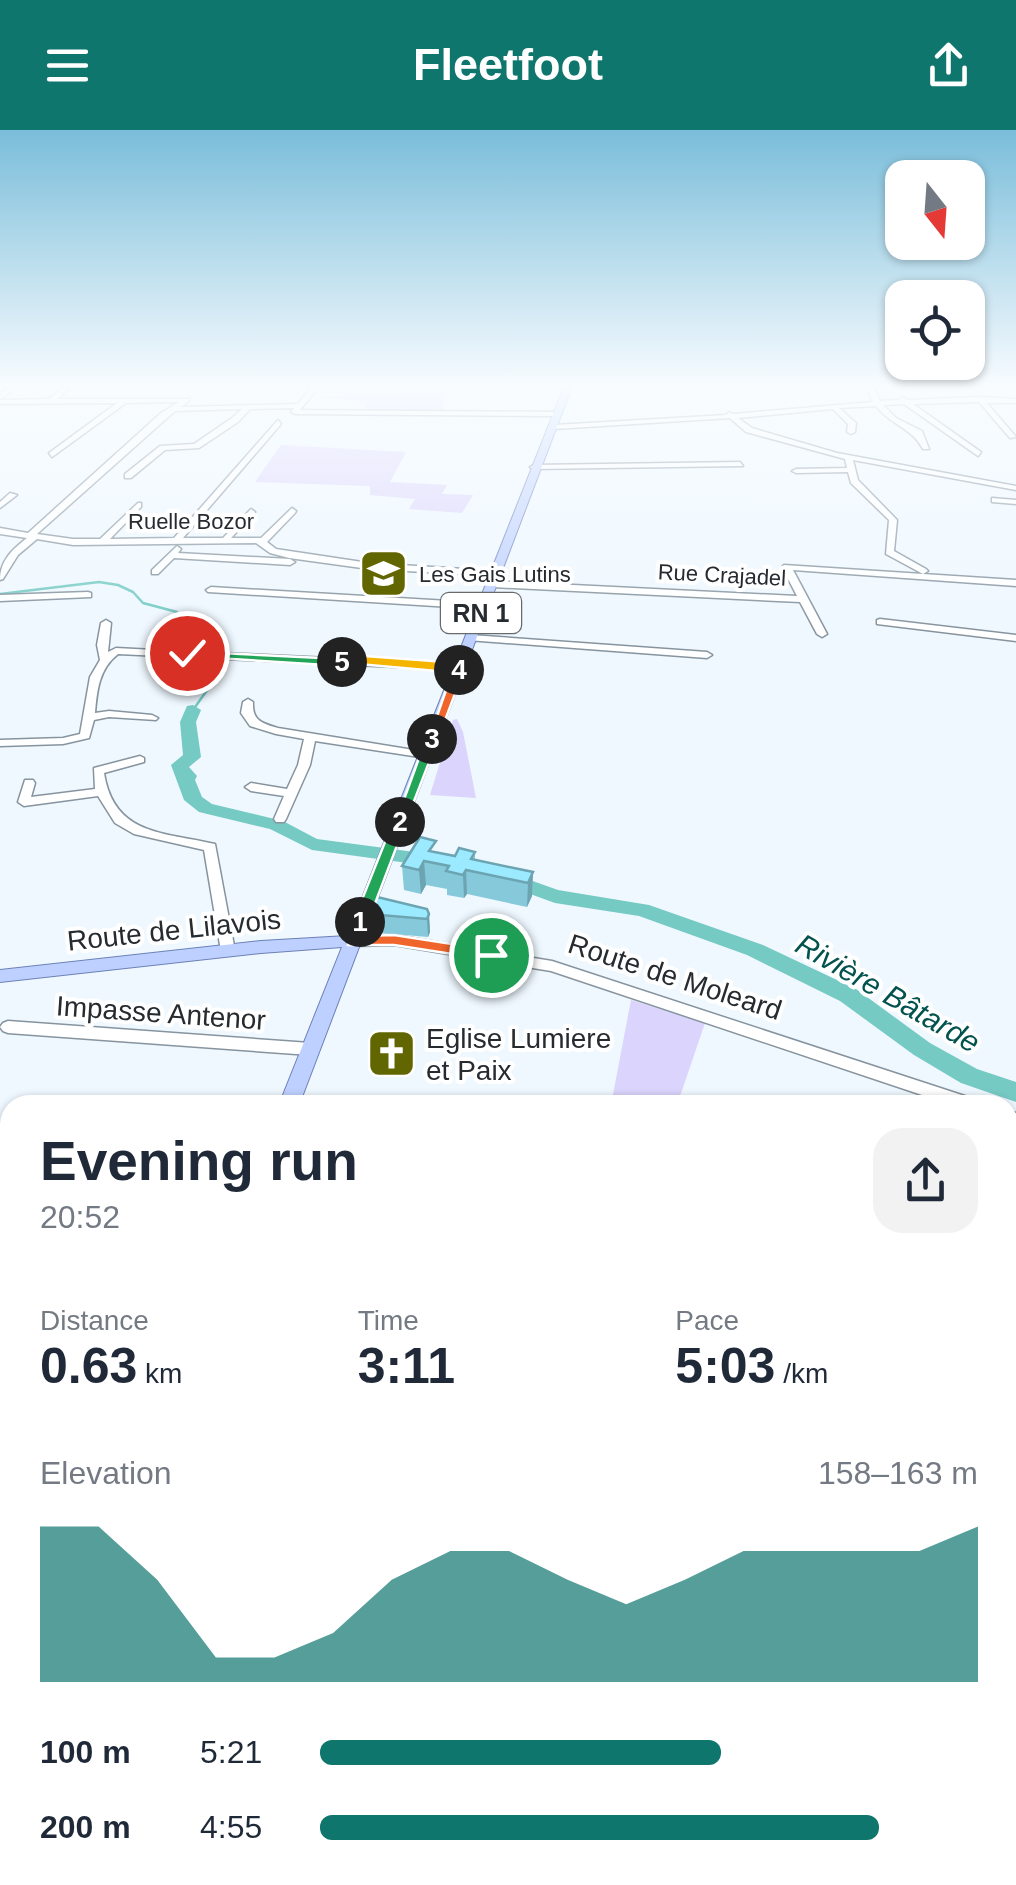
<!DOCTYPE html>
<html lang="en">
<head>
<meta charset="utf-8">
<style>
	:root { --surface:#fff; --page:#f2f2f3; --text:#1f2937; --muted:#747a83; --accent:#0f766e }
	body { margin:0; font-family:Arial,sans-serif; background:var(--page); color:var(--text); height:100vh; display:flex; flex-direction:column; font-size:38px; white-space:nowrap }
	* { box-sizing:border-box; margin:0 }
	p { font-size:32px; color:var(--muted) }
	.icon { flex:none; width:55px; height:55px; fill:none; stroke:currentColor; stroke-width:2; stroke-linecap:round; stroke-linejoin:round }
	.map { position:relative; flex:1; overflow:hidden }
	.panel { position:absolute; left:0px; top:965px; width:1018px; height:790px; display:flex; flex-direction:column; background:var(--surface); border-radius:30px 30px 0 0; box-shadow:0 2px 8px #0004 }
	.panel>* { flex:none }
	.needle { width:65px; rotate:163deg }
	.tools { position:absolute; left:885px; top:30px; display:grid; gap:20px }
	.tools a { display:grid; place-items:center; width:100px; height:100px; border-radius:20px; background:var(--surface); box-shadow:0 2px 8px #0004; font-size:50px }
	.pin { position:absolute; display:grid; place-items:center; width:85px; height:85px; color:#fff; margin:-42px; border:5px solid #fff; border-radius:50%; box-shadow:0 2px 10px #0007 }
	.km { position:absolute; width:50px; height:50px; margin:-25px; border-radius:50%; background:#222; color:#fff; font-size:28px; line-height:50px; text-align:center }
	.round { display:grid; place-items:center; flex:none; width:105px; height:105px; border-radius:30px; background:var(--page) }
	.head { display:flex; align-items:center; justify-content:space-between; height:170px; padding:0 40px }
	h1 { font-size:55px; font-weight:700; line-height:75px }
	.metrics { display:grid; grid-template-columns:repeat(3,1fr); gap:15px; height:170px; padding:10px 40px }
	.metrics div { display:grid; align-content:center }
	.metrics b { font-size:50px; font-weight:700 }
	.metrics small { font-size:28px; font-weight:400 }
	.metrics p { font-size:28px }
	.chart { height:280px; padding:20px 40px }
	.chart p { display:flex; justify-content:space-between }
	.chart svg { width:100%; height:180px; margin-top:10px; fill:var(--accent); opacity:.7 }
	ul { padding:0 40px; list-style:none; font-size:32px }
	li { display:grid; grid-template-columns:160px 120px 1fr; align-items:center; height:75px }
	li i { height:25px; border-radius:12px; background:var(--accent) }
	header { display:flex; justify-content:space-between; align-items:center; height:130px; padding:0 40px; background:var(--accent); color:#fff; font-size:45px; font-weight:700 }
	.map>svg:first-child { display:block }
	.green { fill:#dbd4fc }
	.lines { fill:none; stroke-linecap:round; stroke-linejoin:round }
	.stream { stroke:#76cac4; stroke-width:2.5 }
	.river { fill:#76cac4; fill-rule:evenodd }
	.minor-casing { stroke:#86949f; stroke-width:3 }
	.major-casing { stroke:#6c81b7; stroke-width:2 }
	.minor { fill:#fff; fill-rule:evenodd }
	.major { fill:#bed0ff; fill-rule:evenodd }
	.wall { fill:#85c9db }
	.shaded-wall { fill:#6ca4b2 }
	.building { fill:#9beaff; stroke:#6ca4b2; stroke-width:2.5 }
	.split-1 { fill:#f0652b; stroke:#fff; stroke-width:2.5 }
	.split-2 { fill:#22a559; stroke:#fff; stroke-width:2.5 }
	.split-3 { fill:#22a559; stroke:#fff; stroke-width:2.5 }
	.split-4 { fill:#f0652b; stroke:#fff; stroke-width:2.5 }
	.split-5 { fill:#f5b400; stroke:#fff; stroke-width:2.5 }
	.split-6 { fill:#22a559; stroke:#fff; stroke-width:2.5 }
	.split-7 { fill:#f5b400; stroke:#fff; stroke-width:2.5 }
	.labels { text-anchor:middle; dominant-baseline:central; stroke-width:8; stroke-linejoin:round; paint-order:stroke }
	.far-street-label { font-size:22px; fill:#262b30; stroke:#fff }
	.far-poi-label { font-size:22px; fill:#262b30; stroke:#fff; text-anchor:start }
	.shield { fill:#fff; stroke:#676b6e; stroke-width:2.5 }
	.shield-label { font-size:25px; font-weight:bold; fill:#262b30 }
	.street-label { font-size:28px; fill:#262b30; stroke:#fff }
	.poi-label { font-size:28px; fill:#262b30; stroke:#fff; text-anchor:start }
	.water-label { font-size:30px; font-style:italic; fill:#02524e; stroke:#fff }
</style>
</head>
<body>
<header><svg class="icon" aria-label="menu" viewBox="0 0 24 24"><path d="M4 6h16M4 12h16M4 18h16"/></svg>Fleetfoot<svg class="icon" aria-label="share" viewBox="0 0 24 24"><path d="M12 15V3M7 8l5-5 5 5M5 13v7h14v-7"/></svg></header>
<div class="map">
<svg width="1016" height="1755" viewBox="0 0 1016 1755">
	<rect width="100%" height="100%" fill="#eff8ff"/>
	<g class="green">
		<polygon points="445,262 442,281 364,282 366,271 310,267"/>
		<polygon points="281,315 406,322 390,352 447,355 442,364 473,365 462,383 409,379 415,369 370,365 370,356 255,352"/>
		<polygon points="457,589 463,602 476,668 430,665 453,590"/>
		<polygon points="631,870 705,893 677,975 611,975"/>
	</g>
	<g class="lines">
		<polyline class="stream" points="0,464 99,452 118,455 133,462 143,473 177,482 176,490 207,498 211,514 204,522 207,525 201,539 210,556 193,580"/>
		<g class="river">
			<polygon points="193,575 201,580 196,592 201,627 189,637 197,646 195,650 202,667 212,674 283,691 317,709 437,725 447,731 437,737 312,720 270,699 199,682 184,670 171,635 183,625 180,592 187,576"/>
			<polygon points="507,742 558,760 649,775 763,815 856,859 930,913 977,939 1016,952 1016,972 961,953 914,925 840,871 747,825 639,786 555,773 500,753 497,748"/>
		</g>
		<defs>
			<g id="minor">
				<polygon points="14,254 22,254 0,269 0,264"/>
				<path d="M67,254L73,255L57,269H189V271L181,277L298,274L314,254H321L300,280L557,282L561,284L557,286L295,284L291,282L294,278L250,279L238,292L199,318L165,320L131,348H125V344L160,316L194,314L232,288L242,279L175,281L37,404L73,409H100L138,373H141V377L110,409L174,408L278,290L281,294L183,408H223L251,379L255,382L254,384L231,408H261L292,378L296,381L295,383L267,412L276,419L369,433L496,441L501,444L499,446L369,439L289,428L270,423L256,413L73,415L37,409L18,425L3,449L0,450C0,430 13,419 27,408L0,404V398L28,403L161,283L179,272L126,273L52,327L49,323L117,273L0,274V270L49,269Z"/>
				<path d="M865,254H872L880,271L899,270L902,267L907,270L980,267L1016,269V273H987L1016,307L1010,308L979,272L913,274L981,322L978,326L904,274L883,275L896,288L922,301L929,319H923C912,298 891,295 876,276L839,278L856,293L855,302L851,304L847,302L848,294L833,279L738,288L752,298L837,323L1016,356V360L853,330L858,350L897,390L894,421L926,439L928,441L923,444L1016,450V456L793,440L827,504L822,507L817,504L800,472L492,457L487,454L492,451L797,466L782,437L784,435L923,444L886,424L889,390L851,353L848,342L796,343L792,341L796,339L847,338L845,329L746,302L730,288L554,299L550,297L554,295L726,285L729,282L733,284L873,272Z"/>
				<polygon points="740,332 743,336 534,339 530,337 534,335"/>
				<polygon points="10,363 17,365 0,378 0,372"/>
				<polygon points="992,368 1016,370 1016,374 992,372"/>
				<polygon points="177,416 181,419 178,423 290,429 295,432 290,435 174,428 158,444 152,444 152,440"/>
				<polygon points="211,457 483,473 488,476 483,479 208,462 206,460"/>
				<polygon points="88,462 91,463 91,467 0,471 0,465"/>
				<polygon points="880,489 1016,505 1016,511 877,494 877,490"/>
				<path d="M106,490L111,493L108,522L116,518L212,523L211,515L216,512L221,515L223,523L460,534L465,537L460,540L118,524C99,539 97,560 95,583L109,581L152,585L158,588L156,590L109,587L94,590L89,608L63,614L0,616V610L63,608L80,604L90,547L100,530L97,515L101,493Z"/>
				<polygon points="471,505 707,522 712,525 707,528 467,510 467,506"/>
				<path d="M248,569L253,572C252,591 262,593 278,598L426,622L432,625L426,628L315,611L310,635L286,689L284,692H276L274,689L284,666L251,661L245,657L251,653L287,659L298,635L304,609L276,604L250,596L241,583L243,572Z"/>
				<path d="M140,626L144,628V632L104,643C114,706 164,702 215,714L235,821L233,824H223L221,821L204,720L134,704L115,693L98,666L24,676L18,672L25,650H33L35,653L31,667L95,659L94,638Z"/>
				<polygon points="394,805 552,831 977,970 979,975 952,975 551,841 394,815 353,816 346,811 353,806"/>
				<polygon points="8,891 310,913 315,915 318,919 315,923 310,925 8,903 3,901 0,897 3,893"/>
				<polygon points="1008,981 1016,983 1016,997 1008,994"/>
				<polygon points="0,1079 10,1080 10,1096 0,1095"/>
				<rect x="0" y="1145" width="10" height="16"/>
				<polygon points="1008,1224 1016,1228 1016,1249 1008,1245"/>
				<polygon points="0,1300 10,1301 10,1321 0,1320"/>
				<polygon points="1008,1359 1016,1361 1016,1383 1008,1381"/>
				<polygon points="1008,1491 1016,1493 1016,1517 1008,1514"/>
				<polygon points="0,1578 10,1581 10,1605 0,1602"/>
				<polygon points="561,1745 634,1745 639,1755 566,1755"/>
			</g>
			<g id="major">
				<polygon points="565,254 573,254 299,975 279,975 342,817 261,823 0,852 0,840 261,811 347,806"/>
				<polygon points="10,1642 10,1692 0,1696 0,1646"/>
			</g>
		</defs>
		<use href="#minor" class="minor-casing"/>
		<use href="#major" class="major-casing"/>
		<use href="#minor" class="minor"/>
		<use href="#major" class="major"/>
	</g>
	<g class="wall">
		<polygon points="475,722 475,730 533,742 532,766 527,777 467,764 464,768 447,765 447,759 426,755 421,764 404,760 402,736 436,723 455,726"/>
		<polygon points="368,784 429,784 430,802 428,807 370,802"/>
	</g>
	<g class="shaded-wall">
		<polygon points="424,731 426,755 421,764 419,740"/>
		<polygon points="466,740 467,764 464,768 463,745"/>
		<polygon points="533,742 532,766 527,777 528,753"/>
		<polygon points="429,784 430,802 428,807 427,789"/>
	</g>
	<g class="building">
		<polygon points="420,707 436,711 429,721 455,726 459,718 475,722 471,729 533,742 528,753 466,740 463,745 446,741 449,736 424,731 419,740 402,736"/>
		<polygon points="373,766 427,779 429,784 427,789 368,784"/>
	</g>
	<linearGradient id="sky" x2="0" y2="1"><stop stop-color="#7abdda"/><stop offset="0.51" stop-color="#f8fcff"/><stop offset="1" stop-color="#f8fcff" stop-opacity="0"/></linearGradient>
	<rect width="1016" height="500" fill="url(#sky)"/>
	<polygon class="split-1" points="360,787 368,792 363,806 394,805 491,820 498,825 491,830 394,815 348,815 353,792"/>
	<polygon class="split-2" points="400,687 406,692 368,792 355,795 353,792 393,692"/>
	<polygon class="split-3" points="432,605 438,609 406,692 395,694 426,609"/>
	<polygon class="split-4" points="459,536 464,540 438,609 428,612 453,540"/>
	<polygon class="split-5" points="365,526 460,533 465,537 459,543 336,532"/>
	<polygon class="split-6" points="220,523 342,529 348,532 342,536 216,528"/>
	<polygon class="split-7" points="187,520 226,526 220,529 183,525"/>
	<defs>
		<symbol id="school-square" viewBox="-11 -11 22 22"><rect x="-9" y="-9" width="18" height="18" rx="4" fill="#626601" stroke="#fff"/><path d="M0-5L7-2L0 1L-7-2ZM-4 1L0 2.5L4 1V4Q0 6-4 4Z" fill="#fff"/></symbol>
		<symbol id="church-square" viewBox="-11 -11 22 22"><rect x="-9" y="-9" width="18" height="18" rx="4" fill="#626601" stroke="#fff"/><path d="M-1.2-6h2.4v3.5h3.3v2.4h-3.3V6h-2.4V-.1h-3.3v-2.4h3.3Z" fill="#fff"/></symbol>
	</defs>
	<g fill-rule="evenodd">
		<use href="#school-square" x="356" y="416" width="55" height="55"/>
		<use href="#church-square" x="364" y="896" width="55" height="55"/>
	</g>
	<g class="labels">
		<g class="far-street-label">
			<text x="191" y="391">Ruelle Bozor</text>
			<text transform="translate(722 445) rotate(3)">Rue Crajadel</text>
		</g>
		<g class="far-poi-label">
			<text x="419" y="444">Les Gais Lutins</text>
		</g>
		<rect class="shield" x="441" y="463" width="80" height="40" rx="8"/>
		<g class="shield-label">
			<text x="481" y="483">RN 1</text>
		</g>
		<g class="street-label">
			<text transform="translate(174 800) rotate(-6)">Route de Lilavois</text>
			<text transform="translate(675 847) rotate(18)">Route de Moleard</text>
			<text transform="translate(161 883) rotate(4)">Impasse Antenor</text>
		</g>
		<g class="poi-label">
			<text x="426" y="908">Eglise Lumiere<tspan x="426" dy="32">et Paix</tspan></text>
		</g>
		<g class="water-label">
			<text transform="translate(888 863) rotate(30)">Rivière Bâtarde</text>
		</g>
	</g>
</svg>
<div class="tools">
<a><svg class="needle" viewBox="-14 -14 28 28"><path d="M0-13l5 13h-10z" fill="#e53935"/><path d="M0 13l5-13h-10z" fill="#747a83"/></svg></a>
<a><svg class="icon" aria-label="locate" viewBox="0 0 24 24"><circle cx="12" cy="12" r="6"/><path d="M12 2v4M12 18v4M2 12h4M18 12h4"/></svg></a>
</div>
<div class="pin" style="left:491px;top:825px;background:#1e9e55"><svg class="icon" aria-label="arrive" viewBox="0 0 24 24"><path d="M6 21V4h12l-3 4 3 4H6"/></svg></div>
<div class="pin" style="left:187px;top:523px;background:#d93025"><svg class="icon" aria-label="check" viewBox="0 0 24 24"><path d="M5 12l5 5 9-10"/></svg></div>
<b class="km" style="left:360px;top:792px">1</b>
<b class="km" style="left:400px;top:692px">2</b>
<b class="km" style="left:432px;top:609px">3</b>
<b class="km" style="left:459px;top:540px">4</b>
<b class="km" style="left:342px;top:532px">5</b>
<section class="panel">
<div class="head"><div><h1>Evening run</h1><p>20:52</p></div><a class="round"><svg class="icon" aria-label="share" viewBox="0 0 24 24"><path d="M12 15V3M7 8l5-5 5 5M5 13v7h14v-7"/></svg></a></div>
<div class="metrics">
<div><p>Distance</p><b>0.63<small> km</small></b></div>
<div><p>Time</p><b>3:11</b></div>
<div><p>Pace</p><b>5:03<small> /km</small></b></div>
</div>
<div class="chart"><p><span>Elevation</span>158–163 m</p>
<svg viewBox="0 0 160 44" preserveAspectRatio="none"><path d="M0 44V6L10 6L20 19L30 38L40 38L50 32L60 19L70 12L80 12L90 19L100 25L110 19L120 12L130 12L140 12L150 12L160 6V44z"/></svg>
</div>
<ul>
<li><b>100 m</b>5:21<i style="width:61%"></i></li>
<li><b>200 m</b>4:55<i style="width:85%"></i></li>
</ul>
</section>
</div>
</body>
</html>
